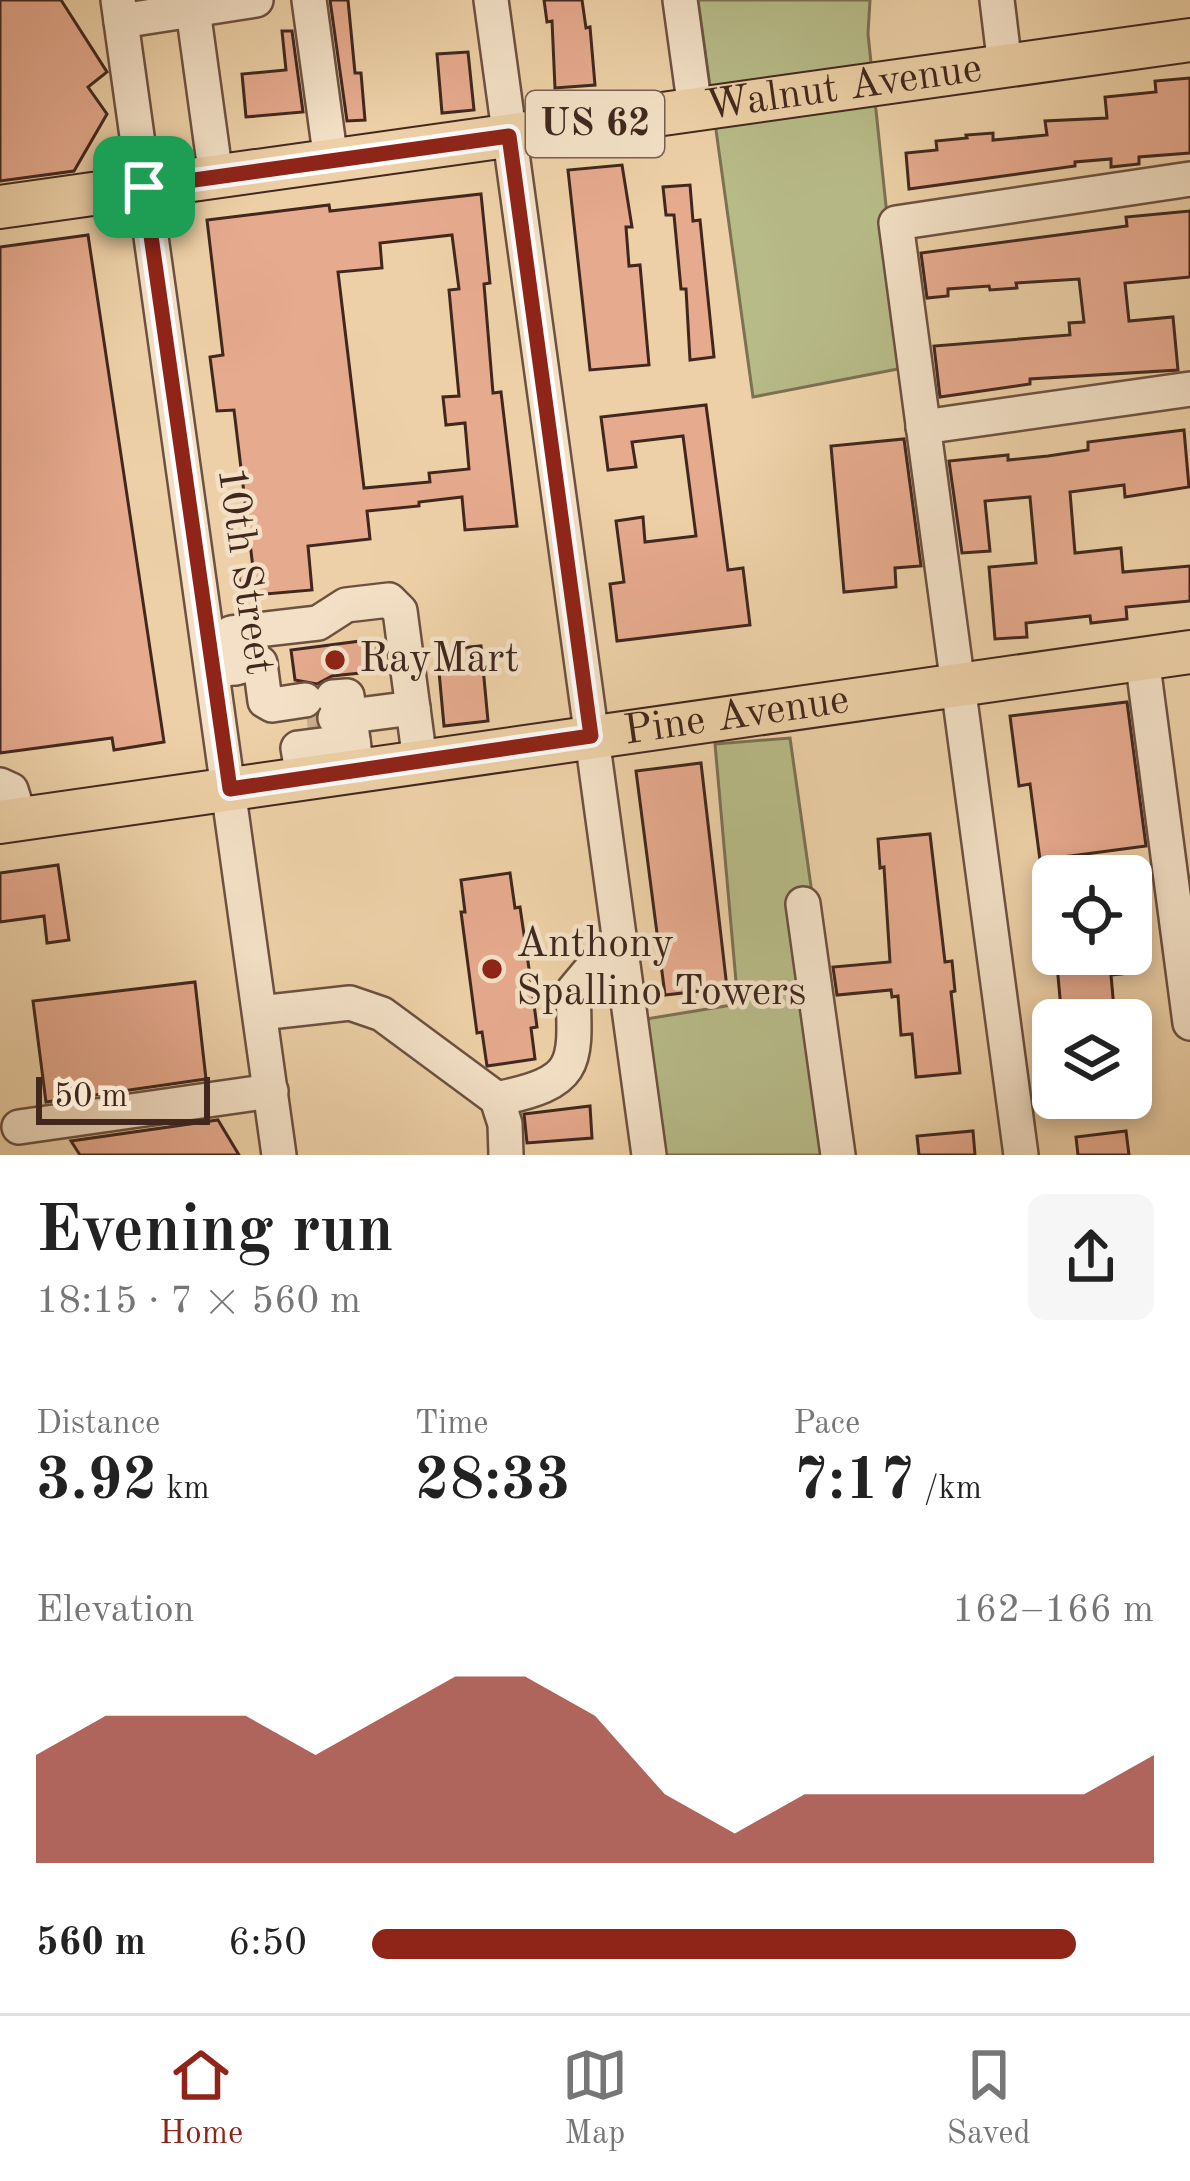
<!DOCTYPE html>
<html lang="en">
<head>
<meta charset="utf-8">
<style>
	:root { --surface:#fff; --page:#f6f6f6; --text:#222; --muted:#767676; --line:#e0e0e0; --accent:#8f2418 }
	body { margin:0; font-family:"Old Standard TT",serif; background:var(--page); color:var(--text); height:100vh; display:flex; flex-direction:column; font-size:45px; white-space:nowrap }
	* { box-sizing:border-box; margin:0 }
	p { font-size:39px; color:var(--muted) }
	.icon { flex:none; width:66px; height:66px; fill:none; stroke:currentColor; stroke-width:2; stroke-linecap:round; stroke-linejoin:round }
	.map { position:relative; height:1155px; overflow:hidden }
	.details { display:flex; flex-direction:column; background:var(--surface); flex:1 }
	.details>* { flex:none }
	.tools { position:absolute; left:1032px; top:855px; display:grid; gap:24px }
	.tools a { display:grid; place-items:center; width:120px; height:120px; border-radius:18px; background:var(--surface); box-shadow:0 6px 18px #0003; font-size:60px }
	.scale { position:absolute; left:36px; bottom:30px; width:174px; box-sizing:border-box; padding-left:12px; border:6px solid #41271e; border-top:0; font-size:33px; line-height:42px; white-space:nowrap; color:#41271e; -webkit-text-stroke:9px #f3e0c6; paint-order:stroke }
	.pin { position:absolute; display:grid; place-items:center; width:102px; height:102px; color:#fff; margin:-51px; border-radius:24px; box-shadow:0 6px 18px #0006 }
	.round { display:grid; place-items:center; flex:none; width:126px; height:126px; border-radius:18px; background:var(--page) }
	.overview { display:flex; align-items:center; justify-content:space-between; height:204px; padding:0 36px }
	h1 { font-size:66px; font-weight:800; line-height:90px }
	.stats { display:grid; grid-template-columns:repeat(3,1fr); gap:18px; height:204px; padding:12px 36px }
	.stats div { display:grid; align-content:center }
	.stats b { font-size:60px; font-weight:800 }
	.stats small { font-size:33px; font-weight:400 }
	.stats p { font-size:33px }
	.chart { height:336px; padding:24px 36px }
	.chart p { display:flex; justify-content:space-between }
	.chart svg { width:100%; height:216px; margin-top:12px; fill:var(--accent); opacity:.7 }
	ul { padding:0 36px; list-style:none; font-size:39px }
	li { display:grid; grid-template-columns:192px 144px 1fr; align-items:center; height:90px }
	li i { height:30px; border-radius:15px; background:var(--accent) }
	.tabs { display:flex; justify-content:space-around; align-items:center; height:168px; border-top:3px solid var(--line); background:var(--surface); font-size:33px; color:var(--muted) }
	.tabs a { display:grid; justify-items:center; gap:6px }
	.tabs .selected { color:var(--accent) }
	.map>svg:first-child { display:block }
	.green { fill:#b7bb88; stroke:#7c7153; stroke-width:3 }
	.building { fill:#e6aa8e; stroke:#41271e; stroke-width:3; fill-rule:evenodd }
	.lines { fill:none; stroke-linecap:round; stroke-linejoin:round }
	.minor-tunnel { stroke:#cbae8c; stroke-width:33; stroke-dasharray:33 16; stroke-linecap:butt }
	.minor-casing { stroke:#6c5140; stroke-width:38 }
	.major-casing { stroke:#41271e; stroke-width:46 }
	.minor { stroke:#f3e0c6; stroke-width:33 }
	.major { stroke:#edd0a7; stroke-width:42 }
	.route-casing { stroke:#fff; stroke-width:24 }
	.route { stroke:#8f2418; stroke-width:15 }
	.poi-dot { fill:#8f2418; stroke:#f3e0c6; stroke-width:4.5 }
	.labels { text-anchor:middle; dominant-baseline:central; stroke-width:9; stroke-linejoin:round; paint-order:stroke }
	.shield { fill:#f3e0c6; stroke:#765e50; stroke-width:3 }
	.shield-label { font-size:39px; font-weight:bold; fill:#41271e }
	.street-label { font-size:42px; fill:#41271e; stroke:#f3e0c6 }
	.poi-label { font-size:42px; fill:#41271e; stroke:#f3e0c6; text-anchor:start }
</style>
</head>
<body>
<div class="map">
<svg width="1190" height="1155" viewBox="0 0 1190 1155">
	<rect width="100%" height="100%" fill="#edd0a7"/>
	<filter id="stains"><feTurbulence type="fractalNoise" baseFrequency=".00167" numOctaves="4"/><feColorMatrix values="0 0 0 0 .2 0 0 0 0 .09 0 0 0 0 .02 0 0 0 .5 -.17"/></filter>
	<radialGradient id="worn" r=".72"><stop offset=".6" stop-color="#630" stop-opacity="0"/><stop offset="1" stop-color="#630" stop-opacity=".3"/></radialGradient>
	<g class="green">
		<polygon points="698,0 870,0 868,34 903,368 753,397"/>
		<polygon points="790,738 849,1155 661,1155 640,1020 738,1004 715,744"/>
	</g>
	<g class="building">
		<polygon points="0,0 61,0 107,72 88,87 107,114 74,171 0,181"/>
		<polygon points="330,0 348,0 355,73 361,73 365,120 347,121"/>
		<polygon points="544,0 582,0 586,28 590,27 595,85 555,88 552,21 547,22"/>
		<polygon points="282,31 292,31 303,112 246,117 242,74 286,70"/>
		<polygon points="468,52 474,110 442,113 437,54"/>
		<polygon points="1190,78 1190,153 1139,157 1139,164 1111,167 1111,159 1075,162 1075,166 909,189 906,153 937,150 936,141 967,138 966,135 993,133 993,140 1047,135 1045,121 1107,118 1105,97 1156,92 1155,81"/>
		<polygon points="622,165 632,227 626,227 629,266 640,265 649,365 590,370 568,170"/>
		<polygon points="690,185 693,221 700,220 714,357 690,360 686,289 681,289 674,215 666,215 663,187"/>
		<path d="M481,194L490,283L484,284L493,393L501,392L517,526L465,530L462,497L419,502V506L367,511L370,539L308,546L312,590L241,596L238,570L253,568L234,410L217,411L210,357L223,355L207,220L329,205L330,211ZM452,235L459,289L449,290L459,396L443,397L446,425L465,423L469,469L429,473L430,482L364,488L338,272L382,268L380,243Z"/>
		<polygon points="1190,211 1190,277 1125,283 1129,321 1173,317 1178,370 1030,379 1030,384 940,397 934,346 1070,335 1069,323 1084,322 1079,279 1016,283 1017,288 990,290 989,286 948,289 948,296 927,298 921,253 1127,226 1126,217"/>
		<polygon points="88,235 164,742 114,750 112,738 0,753 0,247"/>
		<polygon points="706,405 728,570 743,568 750,625 617,641 610,584 624,582 616,521 643,517 645,542 696,536 683,436 632,442 636,467 608,470 601,417"/>
		<polygon points="1184,430 1189,487 1125,497 1124,485 1070,492 1075,553 1121,548 1123,572 1190,566 1190,601 1126,607 1127,619 1091,623 1090,616 1026,623 1027,637 995,639 989,567 1036,563 1030,497 985,501 990,551 962,553 949,461 1008,455 1008,460 1048,456 1088,450 1088,442"/>
		<polygon points="904,439 921,566 895,568 896,587 844,592 831,446"/>
		<polygon points="376,639 380,671 332,676 317,684 295,680 291,650"/>
		<polygon points="481,646 488,721 444,726 437,650"/>
		<polygon points="1127,702 1146,846 1040,860 1030,784 1019,786 1010,716"/>
		<polygon points="701,763 727,988 665,995 636,771"/>
		<polygon points="930,834 945,962 952,961 955,991 951,992 960,1073 916,1077 912,1034 901,1035 898,996 892,997 891,990 837,995 833,967 890,962 884,867 880,868 878,839"/>
		<polygon points="58,865 69,940 47,943 44,916 0,922 0,873"/>
		<polygon points="510,873 515,908 520,907 532,989 537,1027 531,1028 535,1059 487,1066 482,1032 477,1033 461,912 465,912 461,880"/>
		<polygon points="1056,954 1120,954 1122,974 1111,975 1115,1020 1062,1020"/>
		<polygon points="195,982 206,1079 46,1102 33,1001"/>
		<polygon points="590,1106 592,1138 527,1143 524,1114"/>
		<polygon points="218,1120 239,1155 80,1155 71,1141"/>
		<polygon points="973,1131 975,1155 919,1155 917,1136"/>
		<polygon points="1126,1131 1129,1155 1078,1155 1076,1137"/>
	</g>
	<g class="lines">
		<polyline class="minor-tunnel" points="307,721 335,718"/>
		<defs>
			<g id="minor">
				<polyline points="118,0 279,1155"/>
				<polyline points="309,0 331,161"/>
				<polyline points="491,0 649,1155"/>
				<polyline points="680,0 695,109"/>
				<polyline points="997,0 1005,66"/>
				<polyline points="193,10 216,177"/>
				<polyline points="121,21 256,0"/>
				<polyline points="923,427 1190,389"/>
				<polyline points="1142,658 1190,1023"/>
				<polyline points="236,668 231,633 318,623 346,605 389,600 400,611 420,761"/>
				<polyline points="215,671 260,663 265,701 272,705 305,700"/>
				<polyline points="333,697 347,696 357,770"/>
				<polyline points="335,718 413,708"/>
				<polyline points="303,778 298,748 353,741"/>
				<polyline points="0,785 11,790 20,819"/>
				<polyline points="803,904 838,1155"/>
				<polyline points="260,1013 350,1003 382,1014 497,1099 505,1124 506,1155"/>
				<path d="M497,1099C578,1082 576,1067 573,991L588,973L623,968"/>
				<polyline points="19,1127 271,1091"/>
				<polyline points="1021,1155 896,223 1190,179"/>
			</g>
			<g id="major">
				<path id="s1" d="M0,207L1190,40"/>
				<path id="s2" d="M0,822L1190,652"/>
			</g>
		</defs>
		<use href="#minor" class="minor-casing"/>
		<use href="#major" class="major-casing"/>
		<use href="#minor" class="minor"/>
		<use href="#major" class="major"/>
	</g>
	<g class="lines">
		<defs>
			<polygon id="route" points="509,136 591,736 230,789 144,187"/>
		</defs>
		<use href="#route" class="route-casing"/>
		<use href="#route" class="route"/>
	</g>
	<g class="poi-dot">
		<circle cx="335" cy="660" r="12"/>
		<circle cx="492" cy="969" r="12"/>
	</g>
	<g class="labels">
		<rect class="shield" x="526" y="91" width="138" height="66" rx="9"/>
		<g class="shield-label">
			<text x="595" y="124">US 62</text>
		</g>
		<g class="street-label">
			<text stroke="none"><textPath href="#s1" startOffset="852">Walnut Avenue</textPath></text>
			<text transform="translate(244 571) rotate(82)">10th Street</text>
			<text stroke="none"><textPath href="#s2" startOffset="744">Pine Avenue</textPath></text>
		</g>
		<g class="poi-label">
			<text x="359" y="660">RayMart</text>
			<text x="516" y="945">Anthony<tspan x="516" dy="48">Spallino Towers</tspan></text>
		</g>
	</g>
	<rect width="100%" height="100%" filter="url(#stains)"/>
	<rect width="100%" height="100%" fill="url(#worn)"/>
</svg>
<div class="tools">
<a><svg class="icon" aria-label="locate" viewBox="0 0 24 24"><circle cx="12" cy="12" r="6"/><path d="M12 2v4M12 18v4M2 12h4M18 12h4"/></svg></a>
<a><svg class="icon" aria-label="layers" viewBox="0 0 24 24"><path d="M12 4l9 5-9 5-9-5zM3 14l9 5 9-5"/></svg></a>
</div>
<div class="scale">50 m</div>
<div class="pin" style="left:144px;top:187px;background:#1e9e55"><svg class="icon" aria-label="arrive" viewBox="0 0 24 24"><path d="M6 21V4h12l-3 4 3 4H6"/></svg></div>
</div>
<section class="details">
<div class="overview"><div><h1>Evening run</h1><p>18:15 · 7 × 560 m</p></div><a class="round"><svg class="icon" aria-label="share" viewBox="0 0 24 24"><path d="M12 15V3M7 8l5-5 5 5M5 13v7h14v-7"/></svg></a></div>
<div class="stats">
<div><p>Distance</p><b>3.92<small> km</small></b></div>
<div><p>Time</p><b>28:33</b></div>
<div><p>Pace</p><b>7:17<small> /km</small></b></div>
</div>
<div class="chart"><p><span>Elevation</span>162–166 m</p>
<svg viewBox="0 0 160 44" preserveAspectRatio="none"><path d="M0 44V22L10 14L20 14L30 14L40 22L50 14L60 6L70 6L80 14L90 30L100 38L110 30L120 30L130 30L140 30L150 30L160 22V44z"/></svg>
</div>
<ul>
<li><b>560 m</b>6:50<i style="width:90%"></i></li>
</ul>
</section>
<nav class="tabs">
<a class="selected"><svg class="icon" aria-label="home" viewBox="0 0 24 24"><path d="M3 11l9-7 9 7M6 9v11h12V9"/></svg>Home</a>
<a><svg class="icon" aria-label="map" viewBox="0 0 24 24"><path d="M3 6l6-2 6 2 6-2v14l-6 2-6-2-6 2zM9 4v14M15 6v14"/></svg>Map</a>
<a><svg class="icon" aria-label="saved" viewBox="0 0 24 24"><path d="M7 4h10v16l-5-4-5 4z"/></svg>Saved</a>
</nav>
</body>
</html>
